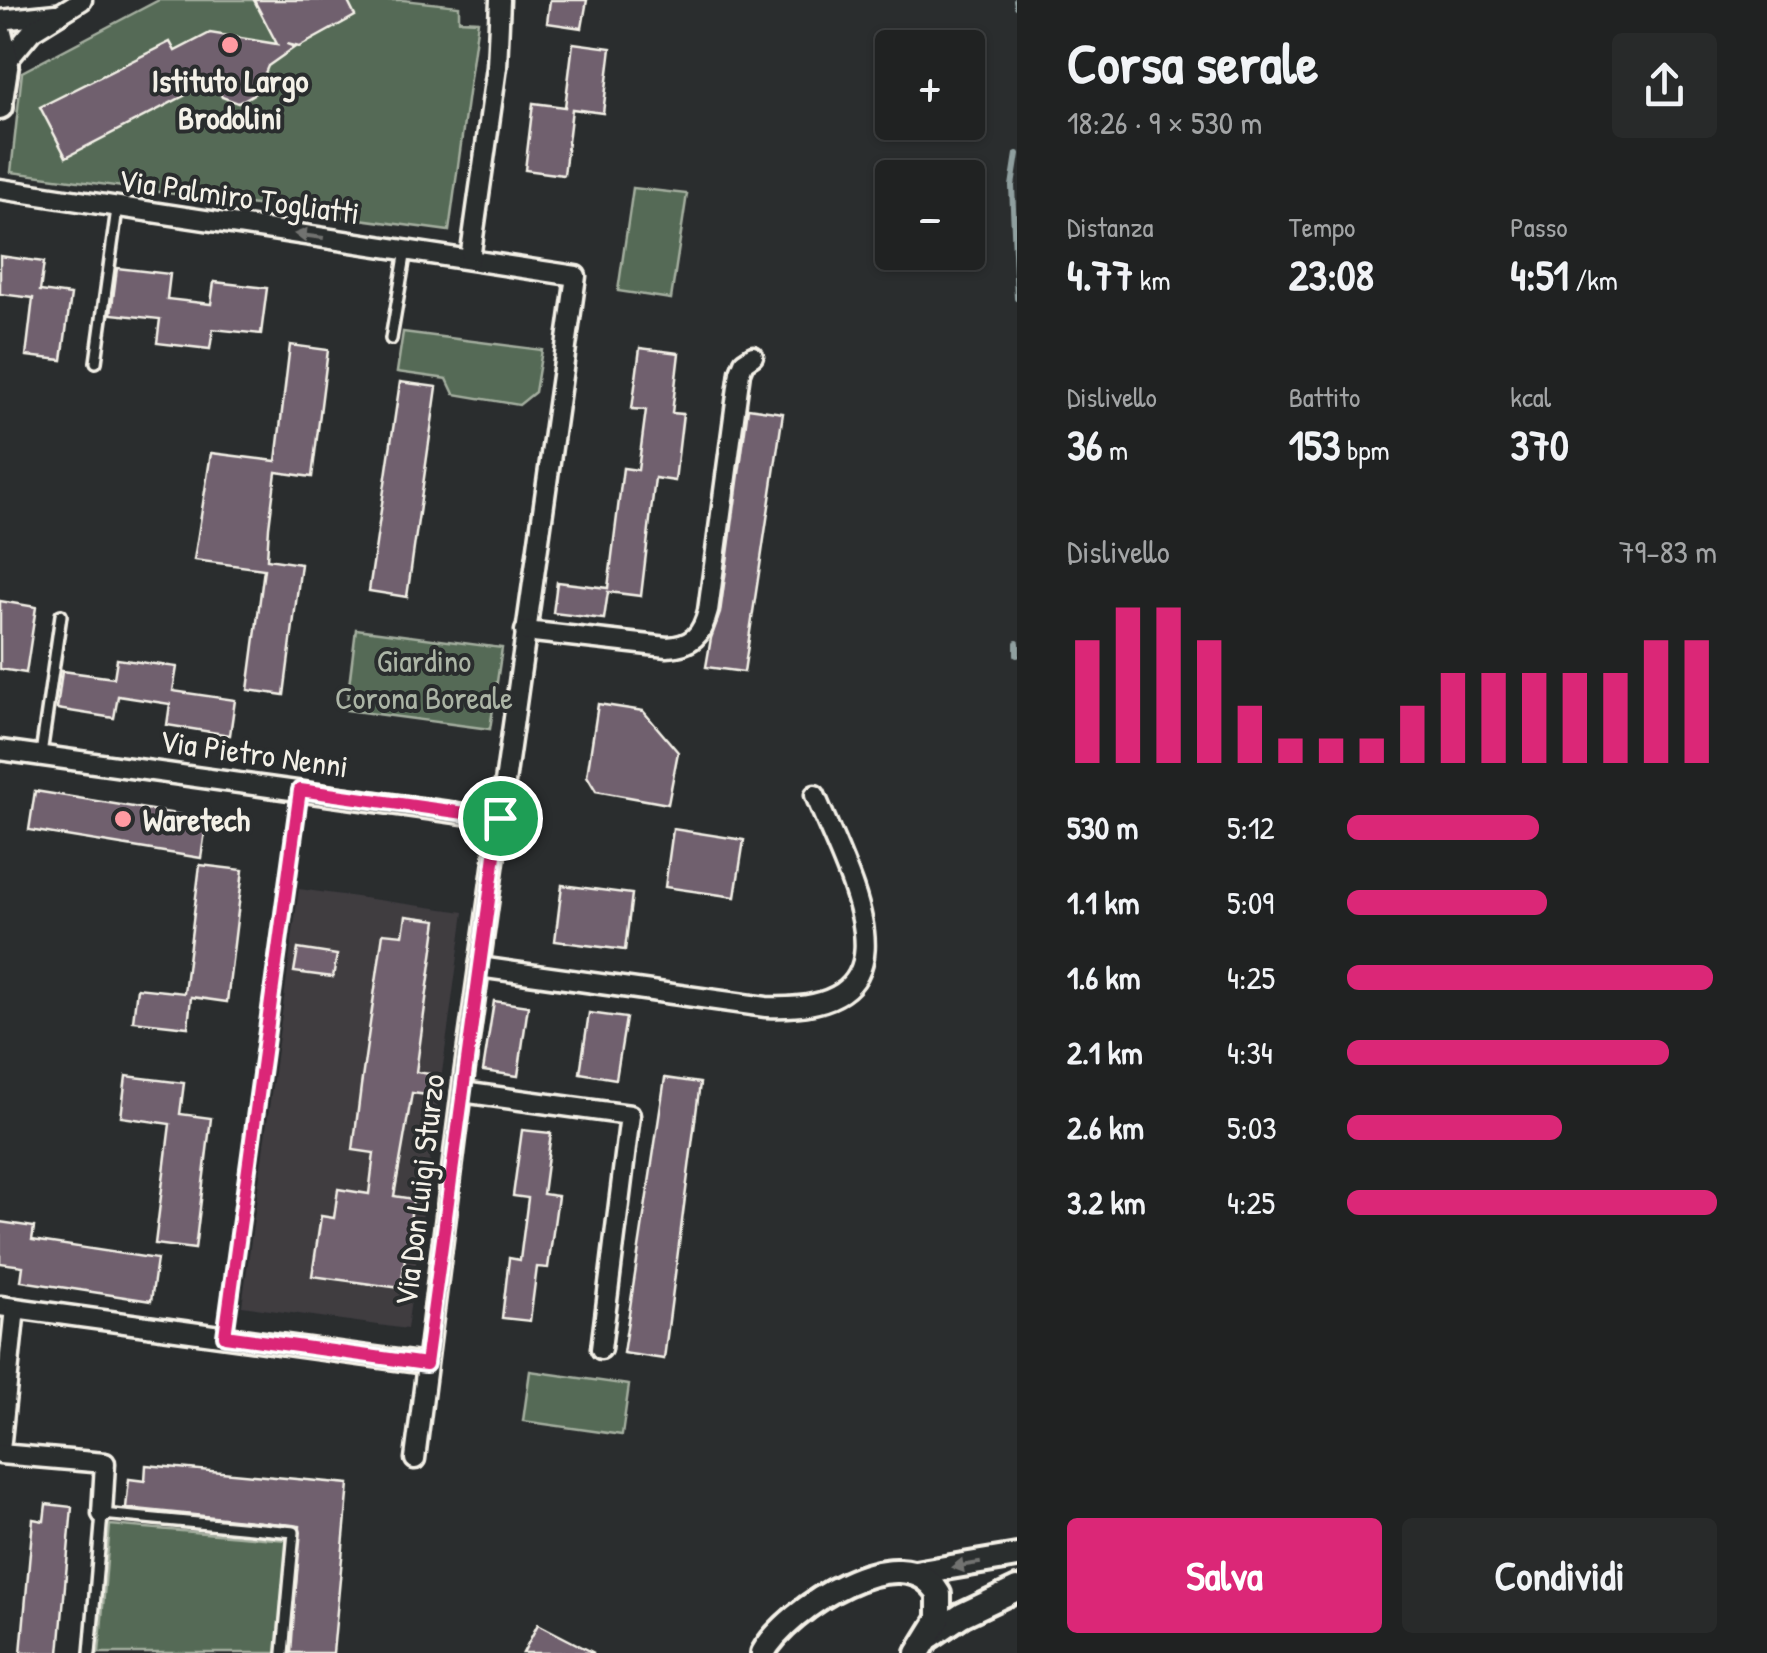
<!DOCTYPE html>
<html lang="it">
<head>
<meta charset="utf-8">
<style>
	:root { --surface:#202222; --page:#282a2a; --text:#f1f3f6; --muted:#a2a4a5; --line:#3d3f40; --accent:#db2777 }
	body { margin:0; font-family:"Patrick Hand",sans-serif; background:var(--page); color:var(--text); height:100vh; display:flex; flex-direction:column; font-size:38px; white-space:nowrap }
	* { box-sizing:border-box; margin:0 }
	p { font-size:32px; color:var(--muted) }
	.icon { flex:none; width:55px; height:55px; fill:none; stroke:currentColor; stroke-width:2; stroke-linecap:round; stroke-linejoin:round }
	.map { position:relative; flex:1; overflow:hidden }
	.drawer { display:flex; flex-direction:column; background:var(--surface); width:750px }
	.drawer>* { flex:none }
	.tools { position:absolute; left:875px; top:30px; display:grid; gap:20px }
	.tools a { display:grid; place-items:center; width:110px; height:110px; border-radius:10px; background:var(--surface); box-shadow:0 2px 8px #0004,0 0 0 2px var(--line); font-size:50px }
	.pin { position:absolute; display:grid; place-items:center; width:85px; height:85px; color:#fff; margin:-42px; border:5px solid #fff; border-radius:50%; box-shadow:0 2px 10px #0007 }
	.round { display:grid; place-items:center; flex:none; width:105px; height:105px; border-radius:10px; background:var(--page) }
	.summary { display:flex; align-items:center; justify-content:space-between; height:170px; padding:0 50px }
	h1 { font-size:55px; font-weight:800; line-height:75px }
	.stats { display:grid; grid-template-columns:repeat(3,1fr); gap:15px; height:170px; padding:10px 50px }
	.stats div { display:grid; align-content:center }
	.stats b { font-size:42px; font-weight:800 }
	.stats small { font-size:28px; font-weight:400 }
	.stats p { font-size:28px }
	.chart { height:280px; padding:20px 50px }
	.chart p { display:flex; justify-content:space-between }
	.chart svg { width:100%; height:180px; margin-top:10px; stroke:var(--accent); stroke-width:6 }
	.action { display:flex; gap:20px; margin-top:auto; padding:20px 50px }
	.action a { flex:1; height:115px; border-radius:10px; background:var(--accent); color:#fff; font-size:40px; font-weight:800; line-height:115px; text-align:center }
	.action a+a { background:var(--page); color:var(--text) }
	ul { padding:0 50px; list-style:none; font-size:32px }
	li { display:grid; grid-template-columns:160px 120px 1fr; align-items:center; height:75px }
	li i { height:25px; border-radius:12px; background:var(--accent) }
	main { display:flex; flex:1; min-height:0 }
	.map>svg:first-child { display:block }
	.built { fill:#3f3c41 }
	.green { fill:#556b56; stroke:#a4ae9f; stroke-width:2.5 }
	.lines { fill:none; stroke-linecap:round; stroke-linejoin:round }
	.stream { stroke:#8f9f9f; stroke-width:6 }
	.building { fill:#6f606e; stroke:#f4f1e8; stroke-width:2.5 }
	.lane-casing { stroke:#f4f1e8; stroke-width:16 }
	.street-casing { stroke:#f4f1e8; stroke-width:25 }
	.secondary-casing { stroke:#f4f1e8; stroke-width:30 }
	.lane { stroke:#2a2d2e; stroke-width:9 }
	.street { stroke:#2a2d2e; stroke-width:18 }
	.secondary { stroke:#2a2d2e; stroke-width:22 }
	.oneway { fill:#71726f }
	.route-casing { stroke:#fff; stroke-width:20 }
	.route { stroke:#db2777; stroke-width:12 }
	.poi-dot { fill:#ff9aa2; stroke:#2a2d2e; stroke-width:4 }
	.labels { text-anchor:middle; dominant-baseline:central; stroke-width:8; stroke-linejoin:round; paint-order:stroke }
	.poi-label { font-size:32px; font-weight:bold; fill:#f4f1e8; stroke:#2a2d2e }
	.street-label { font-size:32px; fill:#f4f1e8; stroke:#2a2d2e }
	.park-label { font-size:32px; fill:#acb5a6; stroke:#2a2d2e }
</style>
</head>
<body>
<main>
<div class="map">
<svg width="1017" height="1653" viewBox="0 0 1017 1653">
	<rect width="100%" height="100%" fill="#2a2d2e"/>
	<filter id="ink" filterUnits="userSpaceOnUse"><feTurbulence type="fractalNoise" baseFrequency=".01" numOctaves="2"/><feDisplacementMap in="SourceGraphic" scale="20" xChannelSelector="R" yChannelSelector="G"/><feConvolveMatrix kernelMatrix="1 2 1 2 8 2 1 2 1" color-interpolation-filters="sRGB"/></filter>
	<g filter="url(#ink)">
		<polygon class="built" points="299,889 464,912 407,1329 242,1306"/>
		<g class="green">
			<polygon points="159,0 403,0 459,6 459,20 478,21 449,231 11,172 22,72"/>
			<polygon points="633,188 687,194 671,299 618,291"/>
			<polygon points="403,332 542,350 535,392 519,405 454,394 447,379 397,372"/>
			<polygon points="356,629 502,648 490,729 346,710"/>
			<polygon points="530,1371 629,1385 622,1435 523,1421"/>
			<polygon points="110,1525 287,1540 277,1653 99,1653"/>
		</g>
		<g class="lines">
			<g class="stream">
				<polyline points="1016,0 1017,6"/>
				<polyline points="1017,154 1012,186 1017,298"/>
				<polyline points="1017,643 1017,655"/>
			</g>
		</g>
		<g class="building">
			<polygon points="254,0 347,0 355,16 299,47 287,44 295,47 268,66 257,92 238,103 222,97 213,81 66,157 40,107 170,42 175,51 210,33 277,44"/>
			<polygon points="550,0 587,0 582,28 547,23"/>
			<polygon points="573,43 611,48 603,113 572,109 564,175 525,170 533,103 565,107"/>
			<polygon points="0,256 44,262 40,291 71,295 62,360 26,356 33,298 0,294"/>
			<polygon points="117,268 170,274 167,299 211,304 214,282 267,288 261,334 213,329 210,349 157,343 160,319 111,314"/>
			<polygon points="290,345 328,350 312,477 276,472 269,527 267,559 301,564 284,695 248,690 264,569 194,560 211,453 276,461"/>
			<polygon points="640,348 679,353 672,413 683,414 675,481 655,478 641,596 608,592 604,619 553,613 557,582 608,588 623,468 638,470 646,410 632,409"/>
			<polygon points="400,382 437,387 407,597 369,591"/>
			<polygon points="748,408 783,413 744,672 706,667 711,638 720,613"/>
			<polygon points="0,601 36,607 26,673 0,669"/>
			<polygon points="117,659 177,667 173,691 235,700 230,735 167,725 170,704 118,696 114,718 57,709 62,671 114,678"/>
			<polygon points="598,704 643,711 678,752 668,804 596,791 587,776"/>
			<polygon points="35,791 207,819 201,858 29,830"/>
			<polygon points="673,829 744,840 735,897 665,887"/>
			<polygon points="200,865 243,870 227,1002 191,997 188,1027 133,1021 137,988 184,993"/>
			<polygon points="562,885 632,894 625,950 555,941"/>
			<polygon points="406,916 437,920 416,1072 430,1074 427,1095 412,1093 394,1196 413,1199 401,1288 312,1276 321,1216 334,1218 338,1189 369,1194 374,1153 353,1150 361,1086 383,933 403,935"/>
			<polygon points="298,949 337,955 333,977 294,972"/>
			<polygon points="494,1001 528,1006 518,1076 483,1071"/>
			<polygon points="589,1013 626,1018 616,1079 580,1073"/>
			<polygon points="126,1076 184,1083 180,1114 211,1118 195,1249 155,1244 170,1124 121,1117"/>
			<polygon points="665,1078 700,1083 664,1359 623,1353"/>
			<polygon points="522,1130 551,1133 543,1194 558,1196 548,1268 537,1267 530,1321 502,1318 509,1258 520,1260 528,1198 513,1196"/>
			<polygon points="0,1222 34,1227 32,1240 157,1259 151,1301 21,1281 23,1266 0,1263"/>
			<polygon points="146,1465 349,1484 333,1653 291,1653 300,1526 126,1508 129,1479 145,1481"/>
			<polygon points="46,1504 72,1507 59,1653 21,1653 33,1519 44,1521"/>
			<polygon points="538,1624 594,1653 523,1653"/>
		</g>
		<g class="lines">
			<defs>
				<g id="lane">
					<polyline points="391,339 406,250"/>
					<polyline points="96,362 117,209"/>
					<polyline points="41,754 61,615"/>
					<polyline points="225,1336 300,790"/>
					<polyline points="90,1653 102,1514 294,1532 283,1653"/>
				</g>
				<g id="street">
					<polyline points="0,20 56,14"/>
					<polyline points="7,61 32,31 82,0"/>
					<polyline points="0,189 576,276 464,1075 415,1459"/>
					<polyline points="470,259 497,67 500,0"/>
					<path d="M525,631L667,647C692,646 702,635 708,611L740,372L744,362L753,356"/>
					<polyline points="0,750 500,819"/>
					<path d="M479,967L766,1007C928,1014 850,880 815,795"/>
					<polyline points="462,1092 630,1115 601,1349"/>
					<polyline points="0,1306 426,1364"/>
					<polyline points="0,1450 15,1308"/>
					<polyline points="0,1454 105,1463 102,1514"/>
				</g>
				<g id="secondary">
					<polyline points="0,33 7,61 0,107"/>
					<polyline points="915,1573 1017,1556"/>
					<polyline points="931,1636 962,1615 1017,1589"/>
					<path d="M763,1653C786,1610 903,1532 939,1594V1619L918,1653"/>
				</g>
			</defs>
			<use href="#lane" class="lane-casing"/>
			<use href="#street" class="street-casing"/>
			<use href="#secondary" class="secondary-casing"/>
			<use href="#lane" class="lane"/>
			<use href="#street" class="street"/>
			<use href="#secondary" class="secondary"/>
		</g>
		<defs><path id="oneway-solid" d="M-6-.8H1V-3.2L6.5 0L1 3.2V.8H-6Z" transform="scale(2.5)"/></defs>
		<g class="oneway">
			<use href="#oneway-solid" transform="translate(309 236) rotate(-172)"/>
			<use href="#oneway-solid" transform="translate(966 1565) rotate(171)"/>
		</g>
	</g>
	<g class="lines" filter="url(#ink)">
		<defs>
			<polygon id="route" points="300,790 500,818 426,1364 225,1336"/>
		</defs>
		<use href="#route" class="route-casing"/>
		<use href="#route" class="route"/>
	</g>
	<g class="poi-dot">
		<circle cx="230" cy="45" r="10"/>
		<circle cx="123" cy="819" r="10"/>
	</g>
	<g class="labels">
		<g class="poi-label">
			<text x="230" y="80">Istituto Largo<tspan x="230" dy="37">Brodolini</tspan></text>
			<text x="143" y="819" text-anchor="start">Waretech</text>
		</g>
		<g class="street-label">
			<text transform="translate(239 196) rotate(8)">Via Palmiro Togliatti</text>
			<text transform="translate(254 753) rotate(8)">Via Pietro Nenni</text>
			<text transform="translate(419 1190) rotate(-83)">Via Don Luigi Sturzo</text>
		</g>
		<g class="park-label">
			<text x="424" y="660">Giardino<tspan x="424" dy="37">Corona Boreale</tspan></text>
		</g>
	</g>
</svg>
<div class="tools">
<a>+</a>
<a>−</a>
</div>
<div class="pin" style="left:500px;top:818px;background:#1e9e55"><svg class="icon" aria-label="arrive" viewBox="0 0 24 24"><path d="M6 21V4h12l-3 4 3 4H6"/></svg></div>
</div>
<section class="drawer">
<div class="summary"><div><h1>Corsa serale</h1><p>18:26 · 9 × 530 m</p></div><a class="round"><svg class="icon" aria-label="share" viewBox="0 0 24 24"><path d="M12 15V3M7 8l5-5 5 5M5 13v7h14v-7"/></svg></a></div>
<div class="stats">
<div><p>Distanza</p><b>4.77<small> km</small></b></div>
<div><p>Tempo</p><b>23:08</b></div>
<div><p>Passo</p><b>4:51<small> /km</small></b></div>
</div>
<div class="stats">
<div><p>Dislivello</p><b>36<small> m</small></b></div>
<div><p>Battito</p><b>153<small> bpm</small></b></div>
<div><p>kcal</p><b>370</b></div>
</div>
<div class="chart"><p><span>Dislivello</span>79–83 m</p>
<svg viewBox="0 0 160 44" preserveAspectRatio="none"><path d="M5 44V14M15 44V6M25 44V6M35 44V14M45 44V30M55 44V38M65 44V38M75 44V38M85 44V30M95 44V22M105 44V22M115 44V22M125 44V22M135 44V22M145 44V14M155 44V14"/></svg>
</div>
<ul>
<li><b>530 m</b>5:12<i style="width:52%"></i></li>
<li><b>1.1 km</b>5:09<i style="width:54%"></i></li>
<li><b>1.6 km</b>4:25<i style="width:99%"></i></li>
<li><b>2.1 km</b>4:34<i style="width:87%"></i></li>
<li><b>2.6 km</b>5:03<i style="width:58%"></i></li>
<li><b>3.2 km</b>4:25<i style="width:100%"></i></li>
</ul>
<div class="action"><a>Salva</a><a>Condividi</a></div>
</section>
</main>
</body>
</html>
